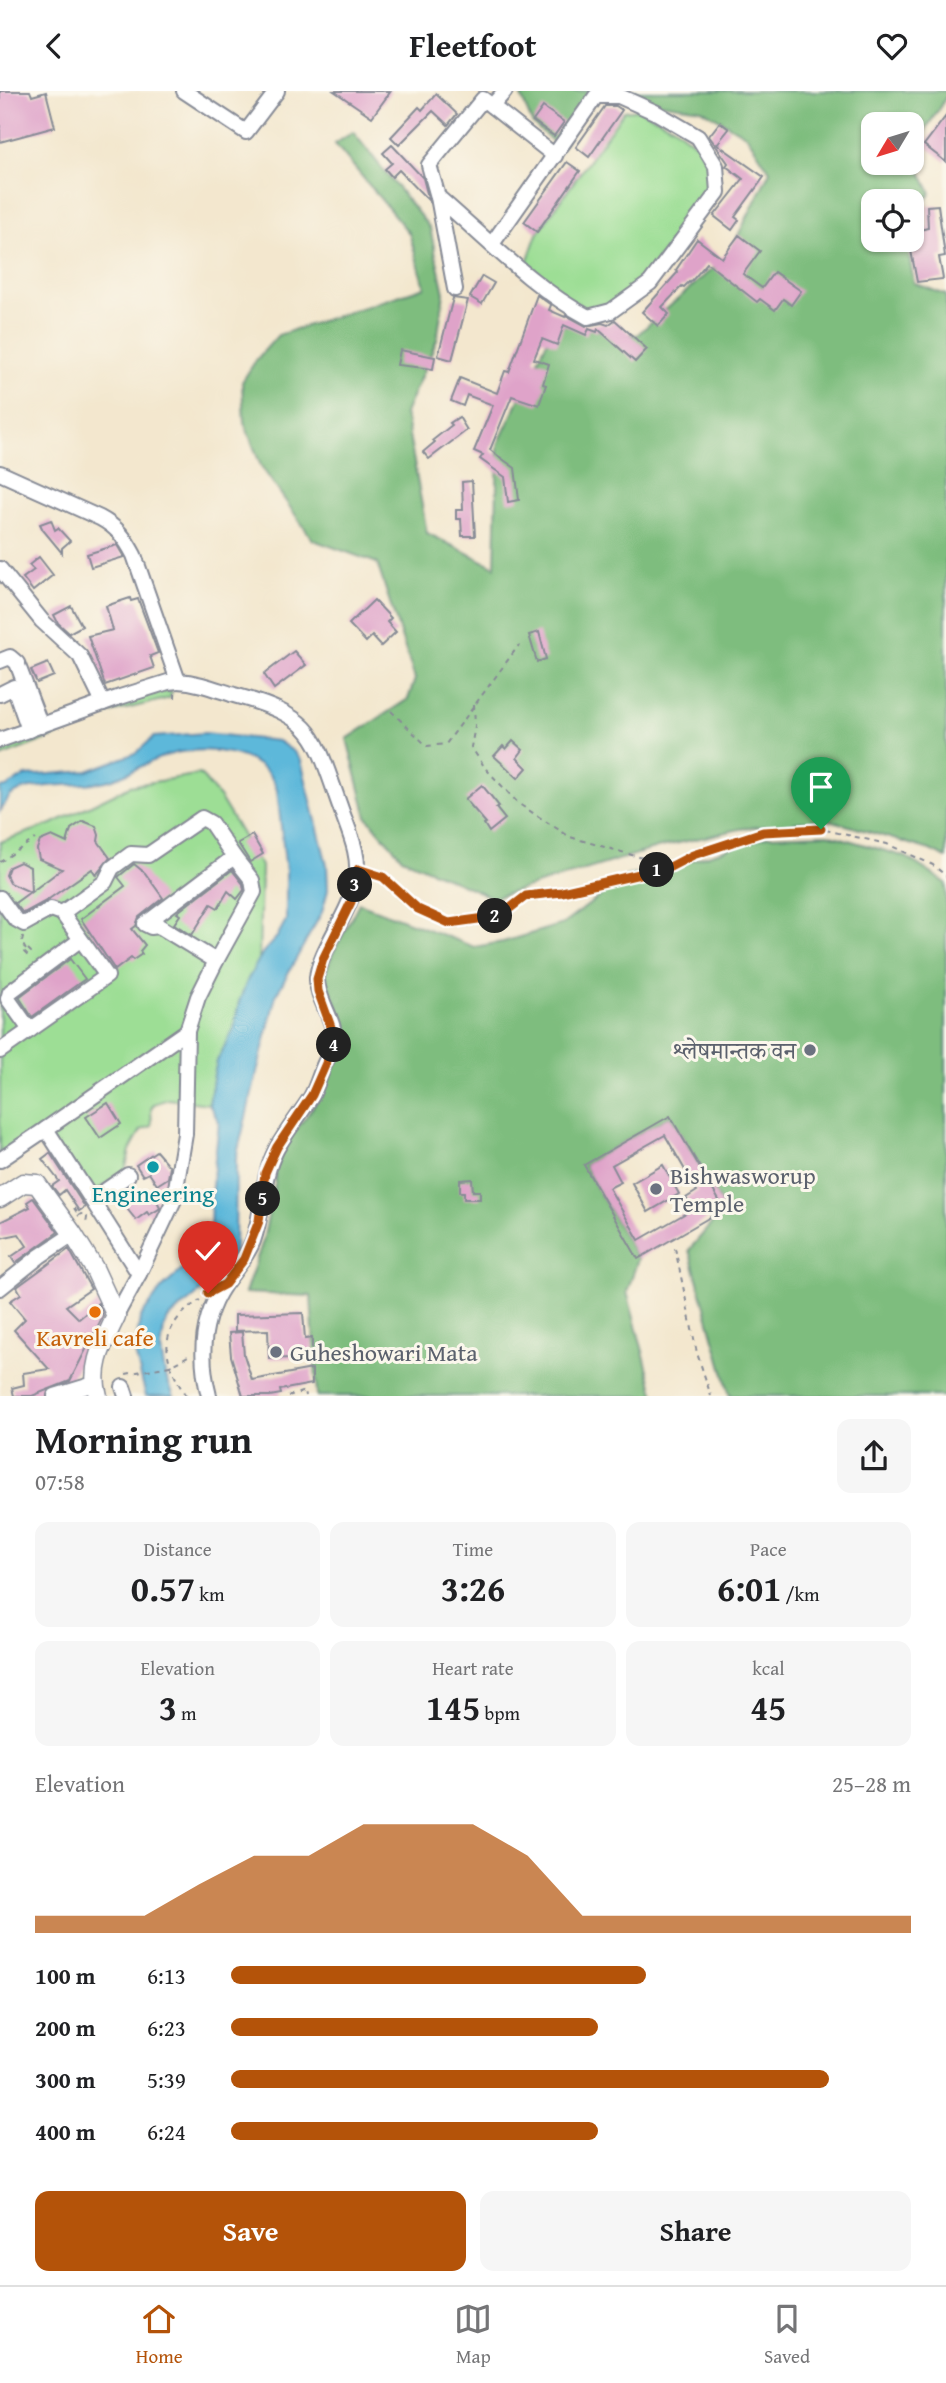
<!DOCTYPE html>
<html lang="en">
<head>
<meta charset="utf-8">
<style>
	:root { --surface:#fff; --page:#f6f6f6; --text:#202124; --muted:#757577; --line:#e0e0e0; --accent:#b45309 }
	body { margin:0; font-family:"Gentium Book Plus","Noto Serif Devanagari",serif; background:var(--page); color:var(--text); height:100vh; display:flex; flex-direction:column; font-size:26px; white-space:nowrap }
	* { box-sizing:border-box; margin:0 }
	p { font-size:23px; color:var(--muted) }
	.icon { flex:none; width:38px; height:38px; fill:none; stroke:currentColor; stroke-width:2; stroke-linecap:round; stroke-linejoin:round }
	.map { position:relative; height:1305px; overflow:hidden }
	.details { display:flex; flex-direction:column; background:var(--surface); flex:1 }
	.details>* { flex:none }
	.needle { width:46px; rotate:232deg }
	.controls { position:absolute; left:861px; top:21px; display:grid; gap:14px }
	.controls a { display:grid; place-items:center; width:63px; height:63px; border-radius:14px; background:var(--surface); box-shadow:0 2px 5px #0004; font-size:35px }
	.pin { position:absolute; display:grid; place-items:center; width:60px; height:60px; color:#fff; margin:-72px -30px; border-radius:50% 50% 50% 0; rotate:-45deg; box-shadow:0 0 7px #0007 }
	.pin .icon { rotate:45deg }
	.km { position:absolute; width:35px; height:35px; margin:-18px; border-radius:50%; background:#222; color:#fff; font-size:19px; line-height:35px; text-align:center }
	.round { display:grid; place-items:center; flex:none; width:74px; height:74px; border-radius:14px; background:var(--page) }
	.summary { display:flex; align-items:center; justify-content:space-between; height:119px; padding:0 35px }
	h1 { font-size:38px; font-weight:600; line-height:52px }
	.metrics { display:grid; grid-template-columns:repeat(3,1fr); gap:10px; height:119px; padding:7px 35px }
	.metrics div { display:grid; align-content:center; border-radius:14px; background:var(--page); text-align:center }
	.metrics b { font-size:35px; font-weight:600 }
	.metrics small { font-size:19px; font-weight:400 }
	.metrics p { font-size:19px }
	.chart { height:196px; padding:14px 35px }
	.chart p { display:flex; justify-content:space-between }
	.chart svg { width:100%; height:126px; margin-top:7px; fill:var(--accent); opacity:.7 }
	.cta { display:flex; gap:14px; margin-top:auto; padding:14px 35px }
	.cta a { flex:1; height:80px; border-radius:14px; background:var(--accent); color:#fff; font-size:28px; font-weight:600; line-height:80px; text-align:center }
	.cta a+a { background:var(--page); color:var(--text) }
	ul { padding:0 35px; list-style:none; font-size:23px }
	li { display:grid; grid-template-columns:112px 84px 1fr; align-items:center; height:52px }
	li i { height:18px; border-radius:9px; background:var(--accent) }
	header { display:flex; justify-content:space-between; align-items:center; height:91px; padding:0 35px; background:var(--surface); font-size:32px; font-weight:600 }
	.menu { display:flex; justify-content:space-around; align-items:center; height:98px; border-top:2px solid var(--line); background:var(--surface); font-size:19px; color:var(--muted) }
	.menu a { display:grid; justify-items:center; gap:4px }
	.menu .on { color:var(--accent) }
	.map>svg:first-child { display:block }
	.green { fill:#9dde95; stroke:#5c867a; stroke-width:2 }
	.forest { fill:#7ebd7e; stroke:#4c766e; stroke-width:2 }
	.water { fill:#5db8da; stroke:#3c749c; stroke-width:2 }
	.building { fill:#dfa3c9; fill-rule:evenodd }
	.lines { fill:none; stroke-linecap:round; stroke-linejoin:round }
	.minor-casing { stroke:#878b96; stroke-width:18 }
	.major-casing { stroke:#878b96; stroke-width:21 }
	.path { stroke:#878b96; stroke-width:2; stroke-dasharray:5 5; stroke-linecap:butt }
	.minor { stroke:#fff; stroke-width:14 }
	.major { stroke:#fff; stroke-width:18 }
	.route-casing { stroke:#fff; stroke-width:14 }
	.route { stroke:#b45309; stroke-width:9 }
	.worship-dot { fill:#6b7280; stroke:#fbf7ec; stroke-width:2.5 }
	.culture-dot { fill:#0f9aa8; stroke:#fbf7ec; stroke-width:2.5 }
	.food-dot { fill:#e8710a; stroke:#fbf7ec; stroke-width:2.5 }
	.labels { text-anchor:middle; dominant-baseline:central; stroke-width:6; stroke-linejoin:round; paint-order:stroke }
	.worship-label { font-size:24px; fill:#5b616d; stroke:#fbf7ec; text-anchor:start }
	.culture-label { font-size:24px; fill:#0d838f; stroke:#fbf7ec }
	.food-label { font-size:24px; fill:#c56008; stroke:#fbf7ec }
</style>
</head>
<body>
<header><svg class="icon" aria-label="back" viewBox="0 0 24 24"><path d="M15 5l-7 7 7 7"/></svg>Fleetfoot<svg class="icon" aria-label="heart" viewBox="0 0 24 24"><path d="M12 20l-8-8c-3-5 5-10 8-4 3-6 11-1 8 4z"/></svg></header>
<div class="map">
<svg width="946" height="1305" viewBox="0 0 946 1305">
	<rect width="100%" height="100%" fill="#fbf7ec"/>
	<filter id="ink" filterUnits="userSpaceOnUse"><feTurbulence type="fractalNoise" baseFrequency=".0143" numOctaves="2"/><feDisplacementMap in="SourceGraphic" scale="14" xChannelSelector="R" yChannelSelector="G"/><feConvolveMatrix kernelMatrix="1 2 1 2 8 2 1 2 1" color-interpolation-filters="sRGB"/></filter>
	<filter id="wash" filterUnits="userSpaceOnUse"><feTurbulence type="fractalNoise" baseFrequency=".00686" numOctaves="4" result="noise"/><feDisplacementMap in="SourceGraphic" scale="28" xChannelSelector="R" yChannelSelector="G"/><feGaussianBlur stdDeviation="1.57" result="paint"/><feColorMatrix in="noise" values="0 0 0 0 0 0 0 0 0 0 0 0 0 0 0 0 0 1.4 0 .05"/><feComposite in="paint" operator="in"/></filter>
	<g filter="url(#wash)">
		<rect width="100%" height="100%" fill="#f3e7ce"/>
		<g class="green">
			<polygon points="639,18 674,36 697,54 710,77 710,100 639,193 603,218 587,219 560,202 527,171 537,143 624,20"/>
			<path d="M172,600L170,607L114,621L77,633L55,645L0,666V659C58,639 111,609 172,600Z"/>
			<polygon points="200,683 220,707 261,775 259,871 248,888 239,911 234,937 217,970 209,1013 168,1008 154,1013 151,1018 152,1035 141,1039 130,1059 125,1080 88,1105 47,1044 0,1076 0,751 52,733 130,695"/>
		</g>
		<g class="forest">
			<polygon points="519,0 946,0 946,6 912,61 912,33 873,33 873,72 912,72 912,62 931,102 912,126 912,110 873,110 873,149 906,149 914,192 946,204 946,767 930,759 826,728 740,738 657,757 493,807 402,767 367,726 347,648 408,608 415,588 377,472 313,449 261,375 244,331 242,291 256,269 278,244 425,196 409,142 335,53 353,41 430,137 444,202 437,249 405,322 427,442 495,476 498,353 555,233 637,244 729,163 770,80 747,45 701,18 593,3 561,58 532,32"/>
			<polygon points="828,743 906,766 946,792 946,1305 730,1305 689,1159 724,1118 670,1025 584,1074 638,1168 627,1201 655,1305 317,1305 311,1205 245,1202 263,1150 275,1093 275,1076 293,1043 313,1016 340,954 338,917 324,885 332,864 359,812 474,856 503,851 563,833 627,785 670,776 768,745"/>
		</g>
		<path class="water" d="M205,642L278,650L294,661L301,670L327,774L328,799L322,821L276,904L236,1067L235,1161L219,1173L201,1200L168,1228L164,1236L161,1259L165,1283L174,1305H146L135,1262L140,1227L162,1197L203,1160L210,1144L211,1105L219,1031L209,1013L213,988L217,970L234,937L239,911L248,888L263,861L277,846L286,829V781L277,699C266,658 199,653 165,665C146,671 127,685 106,690C78,696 49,692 21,699L10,705L0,720V697L6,696L25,685L88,680L136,662L154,646Z"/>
		<g id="blocks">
			<g class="building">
				<polygon points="0,0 30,0 32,5 46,1 55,36 0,51"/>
				<polygon points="334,0 391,0 372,26"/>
				<polygon points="436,3 457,23 448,34 433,20 399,54 391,46 419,16 422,19"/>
				<polygon points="605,15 616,15 622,19 589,66 576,56"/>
				<polygon points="543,16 564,31 554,45 533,30"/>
				<polygon points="946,25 946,71 924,54"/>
				<polygon points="720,31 729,38 717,53 764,86 735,126 739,129 732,139 714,125 743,88 726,75 728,72 709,45"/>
				<polygon points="392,54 423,87 429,110 399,79 392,86 385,78 392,72 383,62"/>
				<polygon points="567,71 580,80 537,141 524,131"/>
				<polygon points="938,114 945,165 939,166 943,188 917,191 909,149 912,149 912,141 928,137 927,115"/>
				<polygon points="739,144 760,160 743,183 762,197 774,181 801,200 791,214 783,208 775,219 760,208 757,211 707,172 690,192 689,191 684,196 682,195 662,216 669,223 658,235 642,221 678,181 676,179 697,148 722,167"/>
				<polygon points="482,185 494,192 482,213 470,206"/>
				<polygon points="537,204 551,214 549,219 565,226 566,224 586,235 602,232 608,234 615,229 647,258 635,271 598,238 597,241 589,238 586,244 564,234 557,254 542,248 534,268 549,273 543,293 546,294 539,314 512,305 490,359 515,377 519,409 508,411 505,386 480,368 483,364 474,360 493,314 467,304 463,315 451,310 460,287 497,302 505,280 509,281"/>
				<polygon points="453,207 468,209 452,269 438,265"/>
				<polygon points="400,259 435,266 433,278 397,274"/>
				<polygon points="459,326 467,339 429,368 423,361 435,351 433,349 452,334 450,332"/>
				<polygon points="472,390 475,445 462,445 461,428 456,428 456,419 463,419 462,391"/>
				<polygon points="51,429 55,439 58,437 70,450 62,457 62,462 43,439 40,433"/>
				<polygon points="117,454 124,466 91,476 87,463"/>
				<polygon points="39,466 53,484 33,500 23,487 34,479 29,474"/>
				<polygon points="130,507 131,510 138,508 158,562 150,565 154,577 105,594 88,545 113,539 106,515"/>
				<polygon points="374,509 391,527 387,531 396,541 381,555 372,545 366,551 349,533"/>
				<polygon points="71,515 82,535 69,542 58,532 54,524"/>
				<polygon points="539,541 546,568 537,571 529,544"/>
				<polygon points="294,560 306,574 274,598 264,583"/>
				<polygon points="48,572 54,585 37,592 31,579"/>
				<polygon points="513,650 523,659 517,667 527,677 518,687 494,665 503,655 506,658"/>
				<polygon points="482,694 499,715 496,717 505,728 489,741 484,733 486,732 465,708"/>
				<polygon points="83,730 96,735 99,744 98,750 110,767 96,784 92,778 46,810 24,822 22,821 15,812 30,801 10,792 6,784 9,776 20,771 30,776 31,801 62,778 39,768 37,758 40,750 52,745 67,752 71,738"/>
				<polygon points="252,744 263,763 250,771 238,752"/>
				<polygon points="134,773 145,782 163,807 139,826 136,835 132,838 145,854 140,860 142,863 133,869 131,867 115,879 81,828 125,795 118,786"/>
				<polygon points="232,779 243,793 244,799 237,808 228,800 218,817 211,813 192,844 174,833 180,824 177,822 179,820"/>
				<polygon points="70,868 85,888 32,926 19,906"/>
				<polygon points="108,1012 121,1033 100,1047 86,1026"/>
				<path d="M670,1025L724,1118L638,1168L584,1074ZM665,1044L697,1100L686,1107L693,1118L639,1149L609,1097L621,1091L612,1074Z"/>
				<polygon points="156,1060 170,1076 168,1087 157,1094 149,1082 143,1085 136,1074"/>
				<polygon points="50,1062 85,1116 79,1120 65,1099 59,1104 52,1095 59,1090 42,1068"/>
				<polygon points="663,1074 679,1103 648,1121 632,1092"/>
				<polygon points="472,1088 473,1100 480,1100 480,1108 464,1108 464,1101 460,1101 460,1089"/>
				<polygon points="127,1096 137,1111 153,1102 160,1116 159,1118 149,1124 147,1121 136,1129 116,1104"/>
				<polygon points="33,1107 58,1141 15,1172 11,1166 27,1155 19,1143 0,1147 0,1131 30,1116 27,1111"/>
				<polygon points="69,1158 91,1198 66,1215 79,1228 98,1212 103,1225 70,1290 32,1305 14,1305 12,1297 24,1294 23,1282 49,1278 14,1239 25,1228 10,1210 21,1203 17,1196"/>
				<polygon points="303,1222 305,1248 312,1247 312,1266 269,1268 268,1239 235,1240 235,1224"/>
				<polygon points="242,1241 244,1264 252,1289 312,1278 312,1293 280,1299 281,1303 270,1305 243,1305 231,1265 229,1242"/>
			</g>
		</g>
	</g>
	<g filter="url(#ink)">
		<use href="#blocks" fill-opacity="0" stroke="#878b96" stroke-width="2"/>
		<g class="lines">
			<defs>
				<g id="minor">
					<polyline points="184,0 246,41 277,0"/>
					<polyline points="492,15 505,0"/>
					<polyline points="438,106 429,74 483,8 555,65"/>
					<path d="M455,198L438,106C486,147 532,196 588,226L611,220L650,192L718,101L716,75L698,46L657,22L619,5H596L492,153"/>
					<path d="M0,382L100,427C117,436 125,447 134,464L178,590C198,591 215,598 234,604C317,627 314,643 341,718C349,741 361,765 356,789C351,822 319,859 317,887C316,909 338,931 334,953C333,959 328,966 325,972C320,983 317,996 311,1006C300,1024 286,1040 276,1059C261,1088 264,1120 253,1150C246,1167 234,1179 224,1194C201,1228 199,1266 209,1305"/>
					<polyline points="0,478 42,530 80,565 103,612"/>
					<polyline points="0,570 10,566 17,572 41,635"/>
					<polyline points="0,603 14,596 29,639"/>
					<polyline points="0,649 120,606 168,591 178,590"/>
					<polyline points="0,807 15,828 24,833 51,818 62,822 105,791 112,777 131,763 148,764 202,727 211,732 234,766 145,833 151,836 159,835 216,870 198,906 187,940 185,1043 174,1109 139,1183 116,1225"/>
					<polyline points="216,870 254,801 252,789 234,766"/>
					<polyline points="30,939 8,908 10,901 80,849"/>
					<polyline points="0,960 107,885 62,822"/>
					<polyline points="0,1069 46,1038"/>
					<polyline points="128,1084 92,1109 46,1038 187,940"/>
					<polyline points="92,1109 139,1183"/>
					<polyline points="0,1197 40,1165 73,1143"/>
					<polyline points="123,1296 126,1305"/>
					<polyline points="55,1305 94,1293"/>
				</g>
				<path id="major" d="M0,1107L23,1092L37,1093L73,1143L94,1177L116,1225C104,1251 89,1275 98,1305"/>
			</defs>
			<use href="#minor" class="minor-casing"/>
			<use href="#major" class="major-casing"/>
			<g class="path">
				<polyline points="175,602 175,610"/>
				<polyline points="474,613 475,635 471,656 486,678 519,713 570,746 670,775"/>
				<polyline points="391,620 427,655 446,653 519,554"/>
				<polyline points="0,771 35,748"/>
				<polyline points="369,781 383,786 418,818 449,832 500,825 526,805 562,801 670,776 693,764 763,741 821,738 887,753 933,774 946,785"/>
				<polyline points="23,845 22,852 26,859"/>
				<polygon points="28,858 31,861 28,865 24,861"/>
				<polyline points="74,1117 78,1123"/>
				<polyline points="78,1125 81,1123 87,1126 86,1133"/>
				<polyline points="675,1157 697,1262 711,1305"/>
				<polyline points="126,1283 170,1275 190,1264"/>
				<path d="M186,1305C161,1266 157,1236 200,1209"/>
				<polyline points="288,1305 305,1300 306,1305"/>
			</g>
			<use href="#minor" class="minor"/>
			<use href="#major" class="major"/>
		</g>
	</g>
	<g class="lines" filter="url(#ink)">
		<defs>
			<polyline id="route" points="208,1202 225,1193 244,1168 259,1130 265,1082 269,1073 277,1056 312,1004 334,954 331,936 318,900 317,888 323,868 351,811 358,778 383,786 418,818 449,832 500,825 526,805 562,801 670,776 693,764 763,741 821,738"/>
		</defs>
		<use href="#route" class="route-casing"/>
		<use href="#route" class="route"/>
	</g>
	<g class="worship-dot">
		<circle cx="810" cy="959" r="7"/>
		<circle cx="656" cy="1098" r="7"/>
		<circle cx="276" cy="1261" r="7"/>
	</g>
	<circle class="culture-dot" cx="153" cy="1076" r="7"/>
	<circle class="food-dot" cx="95" cy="1221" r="7"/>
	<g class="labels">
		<g class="worship-label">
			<text x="796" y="959" text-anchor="end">श्लेषमान्तक वन</text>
			<text x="670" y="1084">Bishwasworup<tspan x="670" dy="28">Temple</tspan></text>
			<text x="290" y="1261">Guheshowari Mata</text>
		</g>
		<g class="culture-label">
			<text x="153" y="1102">Engineering</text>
		</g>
		<g class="food-label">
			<text x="95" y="1246">Kavreli cafe</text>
		</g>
	</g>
</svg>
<div class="controls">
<a><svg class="needle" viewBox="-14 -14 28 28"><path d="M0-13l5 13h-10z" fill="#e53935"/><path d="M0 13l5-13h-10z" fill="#757577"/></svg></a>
<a><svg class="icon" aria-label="locate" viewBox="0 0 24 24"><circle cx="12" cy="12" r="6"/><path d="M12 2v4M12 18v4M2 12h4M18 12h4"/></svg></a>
</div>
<div class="pin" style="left:821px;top:738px;background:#1e9e55"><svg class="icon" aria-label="arrive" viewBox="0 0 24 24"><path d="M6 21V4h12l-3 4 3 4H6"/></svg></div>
<div class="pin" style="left:208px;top:1202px;background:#d93025"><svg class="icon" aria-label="check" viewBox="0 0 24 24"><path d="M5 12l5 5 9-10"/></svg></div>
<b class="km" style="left:657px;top:779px">1</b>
<b class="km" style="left:495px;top:825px">2</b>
<b class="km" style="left:355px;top:794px">3</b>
<b class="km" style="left:334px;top:954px">4</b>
<b class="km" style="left:263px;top:1108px">5</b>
</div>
<section class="details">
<div class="summary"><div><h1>Morning run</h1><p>07:58</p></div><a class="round"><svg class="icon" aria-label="share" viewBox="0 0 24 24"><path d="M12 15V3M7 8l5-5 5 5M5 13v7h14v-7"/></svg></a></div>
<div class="metrics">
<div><p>Distance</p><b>0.57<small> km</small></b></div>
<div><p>Time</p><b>3:26</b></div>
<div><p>Pace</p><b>6:01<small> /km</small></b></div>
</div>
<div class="metrics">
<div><p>Elevation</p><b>3<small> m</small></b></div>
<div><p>Heart rate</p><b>145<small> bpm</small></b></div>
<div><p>kcal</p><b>45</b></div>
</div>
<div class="chart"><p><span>Elevation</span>25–28 m</p>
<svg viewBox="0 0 160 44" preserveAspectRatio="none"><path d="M0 44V38L10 38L20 38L30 27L40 17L50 17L60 6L70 6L80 6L90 17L100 38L110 38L120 38L130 38L140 38L150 38L160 38V44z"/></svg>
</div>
<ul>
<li><b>100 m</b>6:13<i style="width:61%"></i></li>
<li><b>200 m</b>6:23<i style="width:54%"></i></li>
<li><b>300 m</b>5:39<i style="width:88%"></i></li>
<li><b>400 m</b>6:24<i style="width:54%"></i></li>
</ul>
<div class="cta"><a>Save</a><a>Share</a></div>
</section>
<nav class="menu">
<a class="on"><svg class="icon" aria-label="home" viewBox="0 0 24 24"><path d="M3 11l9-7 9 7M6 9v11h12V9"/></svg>Home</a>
<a><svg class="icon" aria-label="map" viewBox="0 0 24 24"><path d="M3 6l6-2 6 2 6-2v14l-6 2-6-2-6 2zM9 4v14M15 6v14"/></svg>Map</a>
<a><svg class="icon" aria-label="saved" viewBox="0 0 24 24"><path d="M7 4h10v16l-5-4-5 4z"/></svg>Saved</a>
</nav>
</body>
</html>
